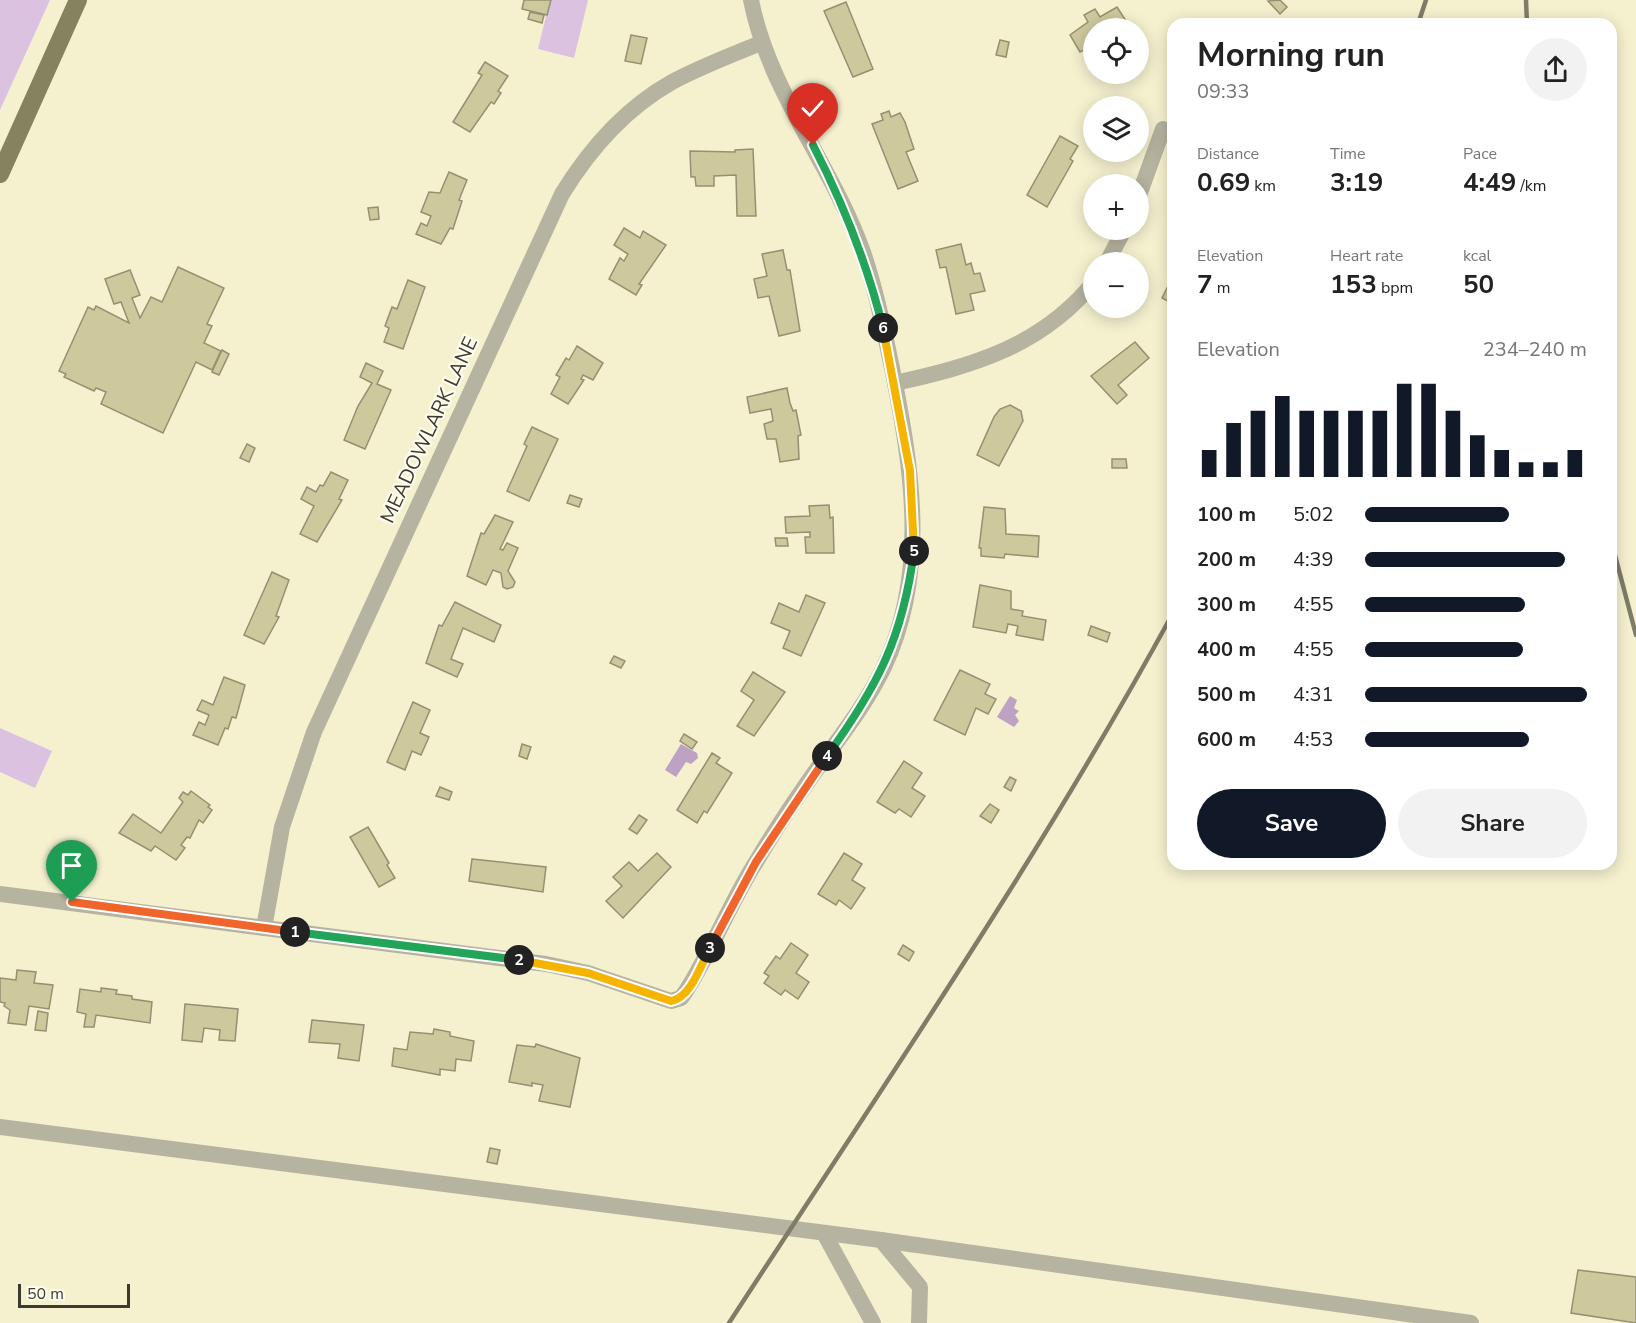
<!DOCTYPE html>
<html lang="en">
<head>
<meta charset="utf-8">
<style>
	:root { --surface:#fff; --page:#f2f2f2; --text:#222; --muted:#767676; --accent:#111827 }
	body { margin:0; font-family:"Nunito Sans",sans-serif; background:var(--page); color:var(--text); height:100vh; display:flex; flex-direction:column; font-size:22px; white-space:nowrap }
	* { box-sizing:border-box; margin:0 }
	p { font-size:20px; color:var(--muted) }
	.icon { flex:none; width:33px; height:33px; fill:none; stroke:currentColor; stroke-width:2; stroke-linecap:round; stroke-linejoin:round }
	.map { position:relative; flex:1; overflow:hidden }
	.details { position:absolute; left:1167px; top:18px; width:450px; height:852px; display:flex; flex-direction:column; background:var(--surface); border-radius:18px; box-shadow:0 3px 15px #0003 }
	.details>* { flex:none }
	.controls { position:absolute; left:1083px; top:18px; display:grid; gap:12px }
	.controls a { display:grid; place-items:center; width:66px; height:66px; border-radius:50%; background:var(--surface); box-shadow:0 3px 15px #0003; font-size:30px }
	.scale { position:absolute; left:18px; bottom:15px; width:112px; box-sizing:border-box; padding-left:6px; border:3px solid #3c3b2d; border-top:0; font-size:16px; line-height:21px; white-space:nowrap; color:#3c3b2d; -webkit-text-stroke:4px #fffdf0; paint-order:stroke }
	.pin { position:absolute; display:grid; place-items:center; width:51px; height:51px; color:#fff; margin:-62px -26px; border-radius:50% 50% 50% 0; rotate:-45deg; box-shadow:0 0 6px #0007 }
	.pin .icon { rotate:45deg }
	.km { position:absolute; width:30px; height:30px; margin:-15px; border-radius:50%; background:#222; color:#fff; font-size:16px; line-height:30px; text-align:center }
	.round { display:grid; place-items:center; flex:none; width:63px; height:63px; border-radius:32px; background:var(--page) }
	.head { display:flex; align-items:center; justify-content:space-between; height:102px; padding:0 30px }
	h1 { font-size:33px; font-weight:700; line-height:45px }
	.stats { display:grid; grid-template-columns:repeat(3,1fr); gap:9px; height:102px; padding:6px 30px }
	.stats div { display:grid; align-content:center }
	.stats b { font-size:26px; font-weight:700 }
	.stats small { font-size:16px; font-weight:400 }
	.stats p { font-size:16px }
	.chart { height:168px; padding:12px 30px }
	.chart p { display:flex; justify-content:space-between }
	.chart svg { width:100%; height:108px; margin-top:6px; stroke:var(--accent); stroke-width:6 }
	.button { display:flex; gap:12px; margin-top:auto; padding:12px 30px }
	.button a { flex:1; height:69px; border-radius:36px; background:var(--accent); color:#fff; font-size:24px; font-weight:700; line-height:69px; text-align:center }
	.button a+a { background:var(--page); color:var(--text) }
	ul { padding:0 30px; list-style:none; font-size:20px }
	li { display:grid; grid-template-columns:96px 72px 1fr; align-items:center; height:45px }
	li i { height:15px; border-radius:8px; background:var(--accent) }
	.map>svg:first-child { display:block }
	.green { fill:#dbc2e1 }
	.water { fill:#bda2c4 }
	.building { fill:#cec89d; stroke:#949071; stroke-width:1.5 }
	.lines { fill:none; stroke-linecap:round; stroke-linejoin:round }
	.minor { stroke:#b6b3a1; stroke-width:16 }
	.primary { stroke:#86815f; stroke-width:18 }
	.rail { stroke:#7f7d68; stroke-width:4.5 }
	.split-1-casing { stroke:#fff; stroke-width:12 }
	.split-2-casing { stroke:#fff; stroke-width:12 }
	.split-3-casing { stroke:#fff; stroke-width:12 }
	.split-4-casing { stroke:#fff; stroke-width:12 }
	.split-5-casing { stroke:#fff; stroke-width:12 }
	.split-6-casing { stroke:#fff; stroke-width:12 }
	.split-7-casing { stroke:#fff; stroke-width:12 }
	.split-1 { stroke:#f0652b; stroke-width:8 }
	.split-2 { stroke:#22a559; stroke-width:8 }
	.split-3 { stroke:#f5b400; stroke-width:8 }
	.split-4 { stroke:#f0652b; stroke-width:8 }
	.split-5 { stroke:#22a559; stroke-width:8 }
	.split-6 { stroke:#f5b400; stroke-width:8 }
	.split-7 { stroke:#22a559; stroke-width:8 }
	.labels { text-anchor:middle; dominant-baseline:central; stroke-width:4.5; stroke-linejoin:round; paint-order:stroke }
	.street-label { font-size:20px; fill:#3c3b2d; stroke:#fffdf0 }
</style>
</head>
<body>
<div class="map">
<svg width="1636" height="1323" viewBox="0 0 1636 1323">
	<rect width="100%" height="100%" fill="#f5f1cf"/>
	<g class="green">
		<polygon points="0,0 50,0 0,110"/>
		<polygon points="550,0 588,0 574,58 538,49"/>
		<polygon points="0,728 52,751 35,788 0,772"/>
	</g>
	<g class="water">
		<polygon points="1010,696 1017,700 1014,708 1019,711 1015,715 1019,721 1014,727 997,717"/>
		<polygon points="681,744 697,753 698,758 691,764 686,762 676,777 665,770"/>
	</g>
	<g class="building">
		<polygon points="524,0 551,0 547,15 522,9"/>
		<polygon points="1280,0 1287,7 1280,14 1268,1"/>
		<polygon points="846,2 873,69 853,77 824,11"/>
		<polygon points="1117,7 1128,24 1121,28 1094,28 1094,45 1080,52 1070,35 1088,22 1084,15 1095,9 1100,17"/>
		<polygon points="530,12 544,15 542,23 528,19"/>
		<polygon points="631,35 647,38 641,64 625,61"/>
		<polygon points="1000,40 1009,42 1006,57 996,55"/>
		<polygon points="485,62 508,76 498,91 501,93 494,104 491,102 470,132 453,122 482,75 478,73"/>
		<polygon points="889,111 891,117 900,113 905,122 914,149 906,152 918,181 898,189 872,124 883,120 881,114"/>
		<polygon points="1060,136 1078,146 1070,159 1073,161 1047,207 1027,195"/>
		<polygon points="753,149 756,216 737,216 736,175 714,176 714,186 696,186 695,177 691,177 690,151 735,152 735,150"/>
		<polygon points="449,172 467,180 459,200 462,201 453,229 450,228 441,244 416,234 421,223 427,226 431,216 421,212 429,192 440,193"/>
		<polygon points="378,207 379,219 370,220 368,208"/>
		<polygon points="624,228 640,238 643,231 666,245 639,284 642,285 636,295 609,279 620,258 624,261 628,254 614,245"/>
		<polygon points="961,244 966,265 971,263 974,274 980,273 985,291 970,294 974,310 956,314 946,267 940,268 936,250"/>
		<polygon points="783,250 787,270 790,270 800,331 779,336 769,296 758,298 754,279 767,276 762,254"/>
		<polygon points="178,267 224,288 207,324 212,326 204,343 221,351 212,370 196,362 163,433 101,404 106,392 96,388 94,391 64,377 66,374 59,371 88,307 94,310 96,306 129,323 121,302 114,304 105,279 130,270 140,295 132,298 140,318 151,297 162,302"/>
		<polygon points="1173,276 1173,304 1162,298"/>
		<polygon points="408,280 425,287 403,349 384,342 389,328 385,326 392,307 397,309"/>
		<polygon points="1135,342 1149,358 1118,385 1127,395 1117,404 1091,376"/>
		<polygon points="577,346 603,363 593,380 583,375 581,379 584,380 568,404 551,394 560,377 556,375 566,358 569,360"/>
		<polygon points="222,350 229,354 219,375 212,372"/>
		<polygon points="366,363 383,371 377,384 391,390 365,449 344,440 358,406 372,383 360,377"/>
		<polygon points="787,388 790,403 793,411 796,410 801,435 798,436 799,459 780,462 776,439 767,439 764,424 773,421 771,409 750,413 747,397"/>
		<polygon points="1010,405 1021,411 1023,421 999,466 977,455 994,417 1000,409"/>
		<polygon points="532,427 558,439 529,501 507,491 527,446 524,444"/>
		<polygon points="247,444 255,448 249,462 240,458"/>
		<polygon points="1112,459 1126,459 1127,468 1112,468"/>
		<polygon points="331,472 348,480 339,499 342,500 317,542 300,534 314,506 301,499 307,487 316,492 320,485 323,486"/>
		<polygon points="570,495 582,499 579,507 567,503"/>
		<polygon points="829,505 830,518 833,517 834,553 806,553 805,537 810,537 810,532 786,533 785,517 810,516 809,506"/>
		<polygon points="984,507 1005,509 1006,534 1039,536 1038,557 1005,554 1004,558 981,556 981,548 979,548"/>
		<polygon points="495,515 513,522 500,549 503,550 507,543 518,548 508,571 515,582 513,587 507,589 503,587 501,573 493,570 486,585 467,576 481,533 484,534"/>
		<polygon points="775,538 787,538 788,546 776,546"/>
		<polygon points="272,572 289,580 276,616 279,617 264,644 244,635"/>
		<polygon points="980,585 1011,591 1011,609 1023,611 1022,616 1046,620 1043,640 1016,635 1018,626 1008,624 1006,633 973,627"/>
		<polygon points="806,595 825,603 801,656 783,648 790,631 771,623 779,603 799,612"/>
		<polygon points="455,602 501,625 494,642 463,628 451,659 463,664 457,677 426,663 439,625 442,626"/>
		<polygon points="1091,626 1110,633 1107,642 1088,635"/>
		<polygon points="614,656 625,661 621,668 610,663"/>
		<polygon points="960,670 990,684 985,694 996,699 988,714 976,708 965,735 934,720"/>
		<polygon points="753,672 785,692 754,736 737,726 754,700 741,691"/>
		<polygon points="224,677 245,685 236,718 232,717 228,729 225,728 218,745 193,735 199,722 205,725 209,715 197,710 202,700 213,705"/>
		<polygon points="413,702 430,710 420,733 429,737 421,755 412,751 405,770 387,762"/>
		<polygon points="684,734 697,742 692,749 680,741"/>
		<polygon points="522,744 531,747 527,759 519,756"/>
		<polygon points="712,753 720,758 716,763 732,773 707,813 704,811 697,823 677,810"/>
		<polygon points="904,761 922,773 912,788 925,796 911,817 899,809 895,813 877,802"/>
		<polygon points="1010,777 1016,780 1011,791 1004,787"/>
		<polygon points="440,787 452,792 449,800 436,796"/>
		<polygon points="191,791 210,805 208,807 212,810 203,823 199,820 190,838 187,837 181,845 185,848 176,860 155,846 151,851 119,833 133,814 161,833 183,802 179,798 183,792 188,795"/>
		<polygon points="990,804 999,810 991,823 980,816"/>
		<polygon points="639,815 647,820 637,834 629,829"/>
		<polygon points="368,827 389,863 387,865 395,878 379,887 350,837"/>
		<polygon points="657,853 671,867 623,918 606,901 622,886 613,877 629,862 638,871"/>
		<polygon points="844,853 862,864 852,880 865,888 851,909 839,900 836,905 818,894"/>
		<polygon points="472,859 546,867 543,892 469,881"/>
		<polygon points="791,943 808,955 796,973 809,982 798,999 785,990 781,995 764,983 769,976 764,973 776,956 780,959"/>
		<polygon points="903,945 914,952 909,961 898,954"/>
		<polygon points="17,970 36,972 34,983 53,985 49,1009 29,1006 26,1025 8,1023 10,1010 4,1006 5,1003 0,1002 0,978 16,980"/>
		<polygon points="101,988 117,990 116,994 132,996 132,999 152,1002 150,1023 96,1015 94,1027 84,1027 86,1014 77,1012 80,989 101,992"/>
		<polygon points="185,1004 238,1009 235,1041 219,1040 220,1030 204,1028 202,1042 182,1040"/>
		<polygon points="38,1011 48,1013 46,1031 35,1030"/>
		<polygon points="312,1020 364,1025 359,1061 338,1058 340,1044 309,1042"/>
		<polygon points="434,1029 450,1032 450,1036 474,1041 471,1061 456,1059 455,1071 440,1069 440,1075 392,1066 394,1048 407,1050 410,1032 433,1034"/>
		<polygon points="536,1044 580,1058 570,1107 539,1101 543,1085 532,1083 532,1086 509,1082 517,1045 535,1047"/>
		<polygon points="490,1148 500,1150 497,1164 487,1162"/>
		<polygon points="1578,1270 1636,1277 1636,1323 1571,1313"/>
	</g>
	<g class="lines">
		<g class="minor">
			<polyline points="1138,198 1163,129"/>
			<polyline points="1107,262 1124,230"/>
			<path d="M895,383C972,366 1041,347 1094,282"/>
			<path d="M0,894L546,964L588,973L671,1001L681,998L686,991C712,950 730,903 756,862C771,837 786,813 803,789C830,749 863,711 884,667C929,571 912,468 892,368C884,330 876,290 863,252C832,165 769,92 751,0"/>
			<path d="M264,928L282,827L314,732L562,194C589,150 626,108 672,82C700,67 731,55 761,43"/>
			<polyline points="0,1127 881,1240 1471,1323"/>
			<polyline points="825,1235 873,1323"/>
			<polyline points="881,1240 920,1287 919,1323"/>
		</g>
		<polyline class="primary" points="0,174 78,0"/>
		<g class="rail">
			<polyline points="1526,0 1527,24"/>
			<polyline points="1418,24 1426,0"/>
			<polyline points="1611,540 1636,635"/>
			<path d="M729,1323C881,1089 1039,859 1173,613"/>
		</g>
	</g>
	<g class="lines">
		<defs>
			<polyline id="split-1" points="72,902 295,932"/>
			<polyline id="split-2" points="295,932 519,960"/>
			<path id="split-3" d="M519,960L588,973L671,1001C691,998 701,964 710,948"/>
			<polyline id="split-4" points="710,948 756,862 827,756"/>
			<path id="split-5" d="M827,756C878,686 903,637 914,551"/>
			<polyline id="split-6" points="883,328 910,471 914,551"/>
			<path id="split-7" d="M813,145C844,205 867,263 883,328"/>
		</defs>
		<use href="#split-1" class="split-1-casing"/>
		<use href="#split-2" class="split-2-casing"/>
		<use href="#split-3" class="split-3-casing"/>
		<use href="#split-4" class="split-4-casing"/>
		<use href="#split-5" class="split-5-casing"/>
		<use href="#split-6" class="split-6-casing"/>
		<use href="#split-7" class="split-7-casing"/>
		<use href="#split-1" class="split-1"/>
		<use href="#split-2" class="split-2"/>
		<use href="#split-3" class="split-3"/>
		<use href="#split-4" class="split-4"/>
		<use href="#split-5" class="split-5"/>
		<use href="#split-6" class="split-6"/>
		<use href="#split-7" class="split-7"/>
	</g>
	<g class="labels">
		<g class="street-label">
			<text transform="translate(429 430) rotate(-65)">MEADOWLARK LANE</text>
		</g>
	</g>
</svg>
<div class="controls">
<a><svg class="icon" aria-label="locate" viewBox="0 0 24 24"><circle cx="12" cy="12" r="6"/><path d="M12 2v4M12 18v4M2 12h4M18 12h4"/></svg></a>
<a><svg class="icon" aria-label="layers" viewBox="0 0 24 24"><path d="M12 4l9 5-9 5-9-5zM3 14l9 5 9-5"/></svg></a>
<a>+</a>
<a>−</a>
</div>
<div class="scale">50 m</div>
<div class="pin" style="left:72px;top:902px;background:#1e9e55"><svg class="icon" aria-label="arrive" viewBox="0 0 24 24"><path d="M6 21V4h12l-3 4 3 4H6"/></svg></div>
<div class="pin" style="left:813px;top:145px;background:#d93025"><svg class="icon" aria-label="check" viewBox="0 0 24 24"><path d="M5 12l5 5 9-10"/></svg></div>
<b class="km" style="left:295px;top:932px">1</b>
<b class="km" style="left:519px;top:960px">2</b>
<b class="km" style="left:710px;top:948px">3</b>
<b class="km" style="left:827px;top:756px">4</b>
<b class="km" style="left:914px;top:551px">5</b>
<b class="km" style="left:883px;top:328px">6</b>
<section class="details">
<div class="head"><div><h1>Morning run</h1><p>09:33</p></div><a class="round"><svg class="icon" aria-label="share" viewBox="0 0 24 24"><path d="M12 15V3M7 8l5-5 5 5M5 13v7h14v-7"/></svg></a></div>
<div class="stats">
<div><p>Distance</p><b>0.69<small> km</small></b></div>
<div><p>Time</p><b>3:19</b></div>
<div><p>Pace</p><b>4:49<small> /km</small></b></div>
</div>
<div class="stats">
<div><p>Elevation</p><b>7<small> m</small></b></div>
<div><p>Heart rate</p><b>153<small> bpm</small></b></div>
<div><p>kcal</p><b>50</b></div>
</div>
<div class="chart"><p><span>Elevation</span>234–240 m</p>
<svg viewBox="0 0 160 44" preserveAspectRatio="none"><path d="M5 44V33M15 44V22M25 44V17M35 44V11M45 44V17M55 44V17M65 44V17M75 44V17M85 44V6M95 44V6M105 44V17M115 44V27M125 44V33M135 44V38M145 44V38M155 44V33"/></svg>
</div>
<ul>
<li><b>100 m</b>5:02<i style="width:65%"></i></li>
<li><b>200 m</b>4:39<i style="width:90%"></i></li>
<li><b>300 m</b>4:55<i style="width:72%"></i></li>
<li><b>400 m</b>4:55<i style="width:71%"></i></li>
<li><b>500 m</b>4:31<i style="width:100%"></i></li>
<li><b>600 m</b>4:53<i style="width:74%"></i></li>
</ul>
<div class="button"><a>Save</a><a>Share</a></div>
</section>
</div>
</body>
</html>
